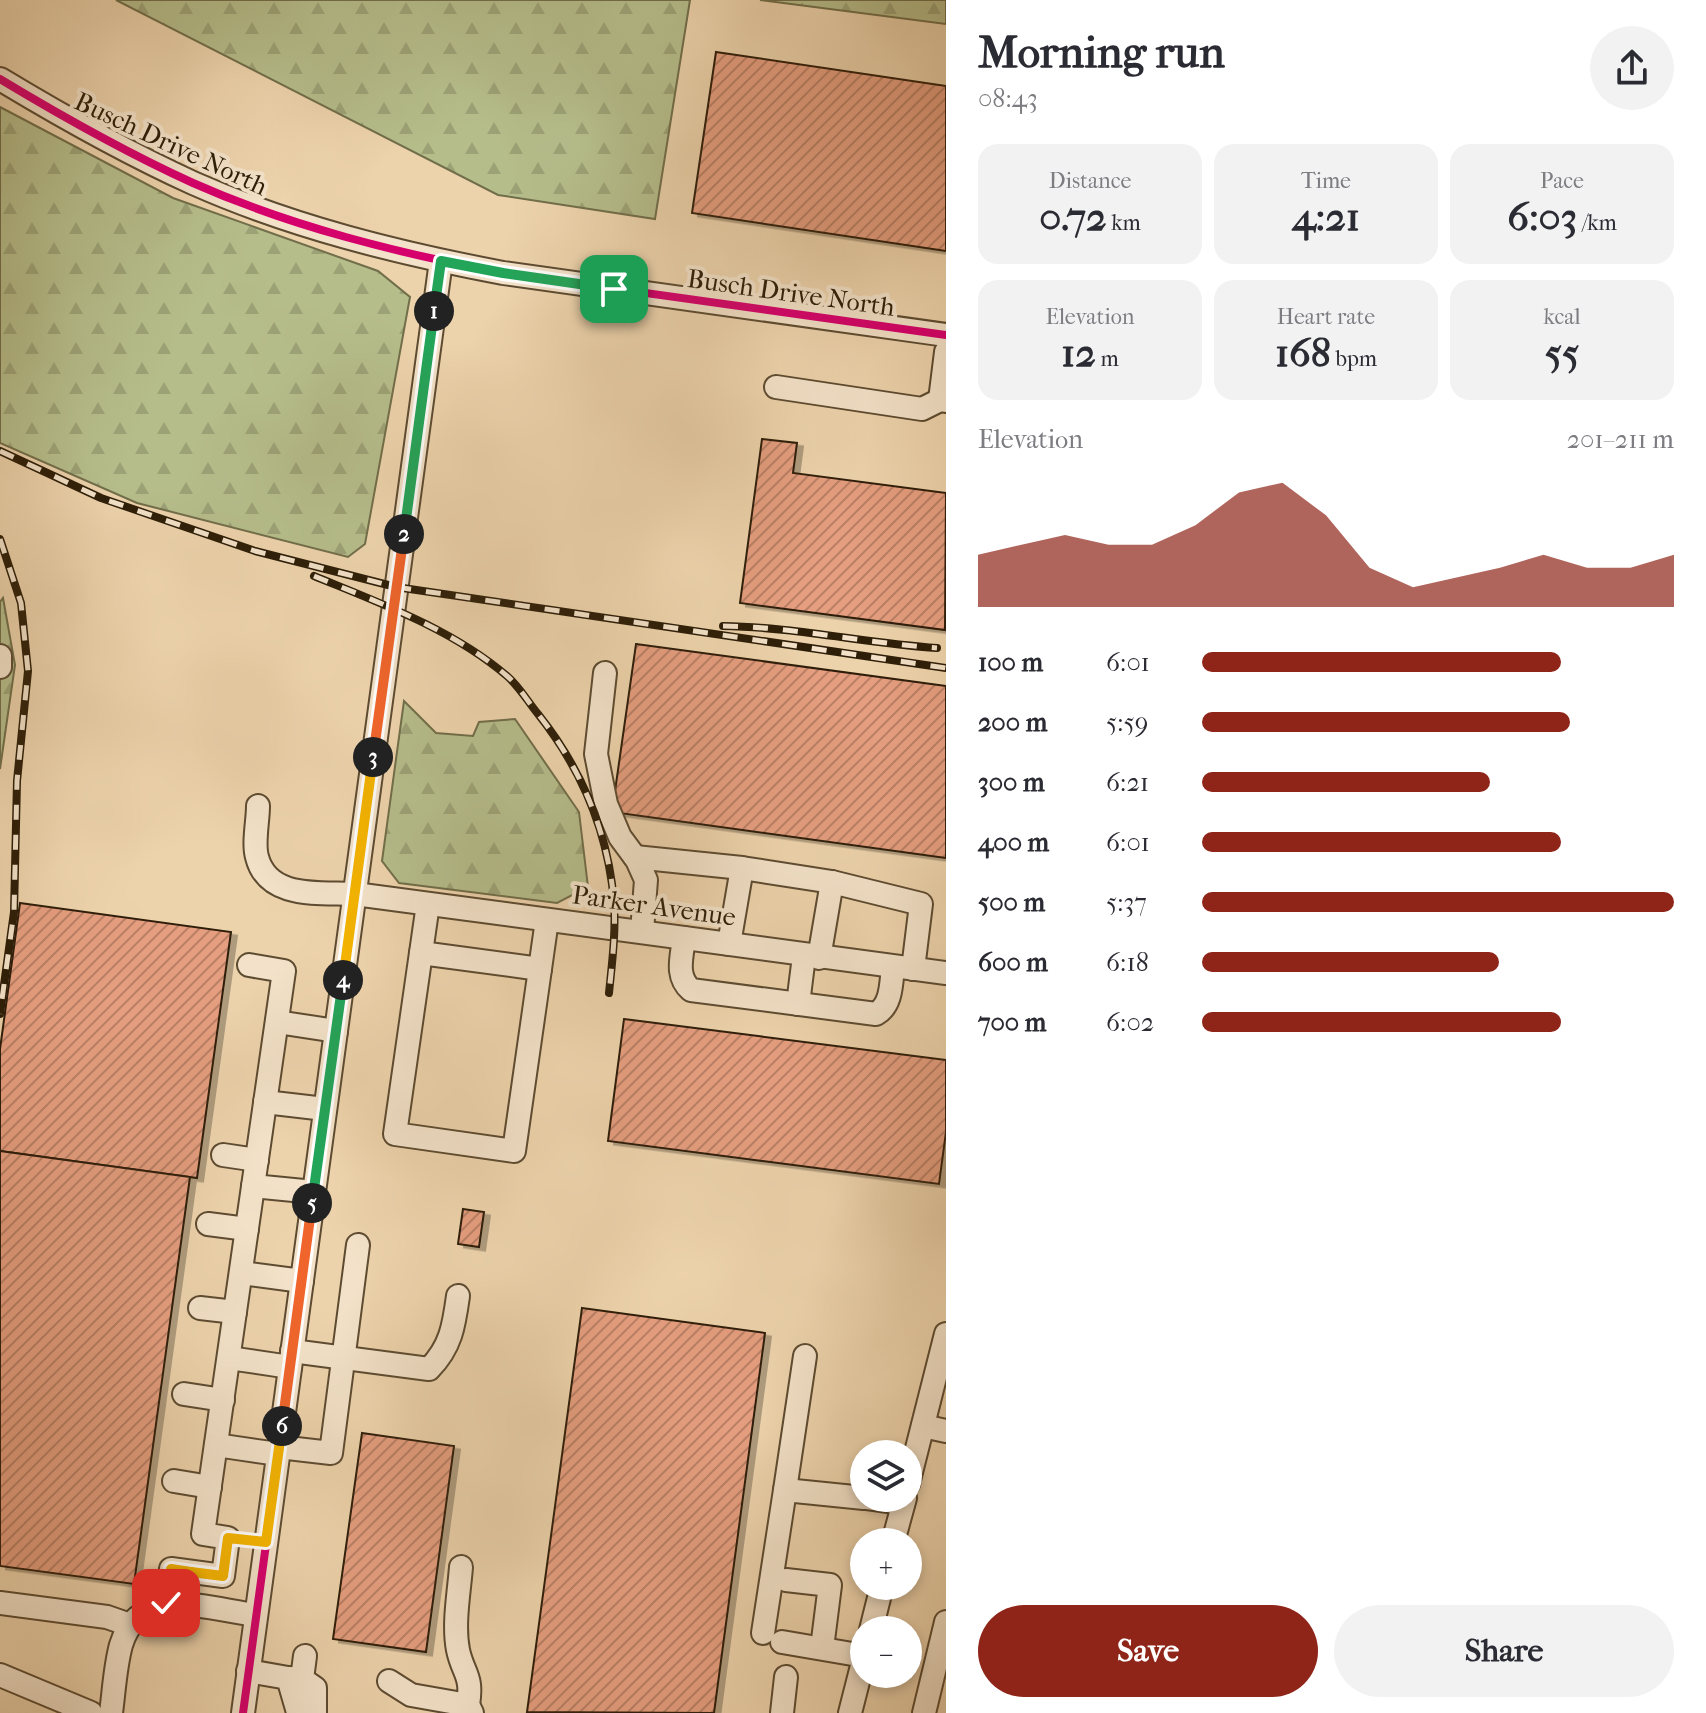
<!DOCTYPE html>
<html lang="en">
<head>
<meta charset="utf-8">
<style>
	:root { --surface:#fff; --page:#f2f2f3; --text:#2b2b33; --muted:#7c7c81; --accent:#8f2418 }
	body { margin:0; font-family:"IM FELL French Canon",serif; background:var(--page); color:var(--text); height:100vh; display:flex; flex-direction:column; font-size:30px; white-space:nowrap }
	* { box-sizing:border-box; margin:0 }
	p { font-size:26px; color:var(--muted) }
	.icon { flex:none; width:44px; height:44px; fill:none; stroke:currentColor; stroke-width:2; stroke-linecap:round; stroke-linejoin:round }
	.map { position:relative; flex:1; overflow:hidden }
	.details { display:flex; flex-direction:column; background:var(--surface); width:760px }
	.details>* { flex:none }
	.controls { position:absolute; left:850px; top:1440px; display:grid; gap:16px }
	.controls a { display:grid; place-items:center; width:72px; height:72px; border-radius:50%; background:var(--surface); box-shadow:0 4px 12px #0003; font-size:40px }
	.pin { position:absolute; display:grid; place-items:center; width:68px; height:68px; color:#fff; margin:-34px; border-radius:16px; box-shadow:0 4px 12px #0006 }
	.km { position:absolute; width:40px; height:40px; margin:-20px; border-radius:50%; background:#222; color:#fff; font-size:22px; line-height:40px; text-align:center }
	.round { display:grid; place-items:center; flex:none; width:84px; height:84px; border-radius:42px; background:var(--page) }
	.overview { display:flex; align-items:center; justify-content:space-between; height:136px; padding:0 32px }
	h1 { font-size:44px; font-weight:700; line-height:60px }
	.figures { display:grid; grid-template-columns:repeat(3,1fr); gap:12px; height:136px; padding:8px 32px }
	.figures div { display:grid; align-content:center; border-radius:20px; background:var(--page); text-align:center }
	.figures b { font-size:40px; font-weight:700 }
	.figures small { font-size:22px; font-weight:400 }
	.figures p { font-size:22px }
	.chart { height:224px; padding:16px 32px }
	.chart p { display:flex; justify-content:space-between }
	.chart svg { width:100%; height:144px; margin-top:8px; fill:var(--accent); opacity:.7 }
	.cta { display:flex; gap:16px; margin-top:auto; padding:16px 32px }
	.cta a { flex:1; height:92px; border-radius:48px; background:var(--accent); color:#fff; font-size:32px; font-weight:700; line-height:92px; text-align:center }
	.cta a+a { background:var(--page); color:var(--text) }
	ul { padding:0 32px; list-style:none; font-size:26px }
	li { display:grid; grid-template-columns:128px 96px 1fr; align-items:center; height:60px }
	li i { height:20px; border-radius:10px; background:var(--accent) }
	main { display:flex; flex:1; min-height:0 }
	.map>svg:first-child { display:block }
	.forest { fill:url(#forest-firs); stroke:#716e4a; stroke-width:2 }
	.building { fill:url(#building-hatch); stroke:#2d1e08; stroke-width:2; filter:url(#shadow) }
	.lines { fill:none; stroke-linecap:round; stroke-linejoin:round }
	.minor-casing { stroke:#5d4b31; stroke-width:26 }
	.minor { stroke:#f3e2c9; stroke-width:22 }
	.rail-casing { stroke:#2d1e08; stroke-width:8 }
	.rail { stroke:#f3e2c9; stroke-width:5; stroke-dasharray:15; stroke-linecap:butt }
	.cycleway-casing { stroke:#f3e2c9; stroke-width:13 }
	.cycleway { stroke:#d6006c; stroke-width:8 }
	.split-1-casing { stroke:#fff; stroke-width:16 }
	.split-2-casing { stroke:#fff; stroke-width:16 }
	.split-3-casing { stroke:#fff; stroke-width:16 }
	.split-4-casing { stroke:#fff; stroke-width:16 }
	.split-5-casing { stroke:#fff; stroke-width:16 }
	.split-6-casing { stroke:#fff; stroke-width:16 }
	.split-7-casing { stroke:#fff; stroke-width:16 }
	.split-8-casing { stroke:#fff; stroke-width:16 }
	.split-1 { stroke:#22a559; stroke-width:10 }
	.split-2 { stroke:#22a559; stroke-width:10 }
	.split-3 { stroke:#f0652b; stroke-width:10 }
	.split-4 { stroke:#f5b400; stroke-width:10 }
	.split-5 { stroke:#22a559; stroke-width:10 }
	.split-6 { stroke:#f0652b; stroke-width:10 }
	.split-7 { stroke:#f5b400; stroke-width:10 }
	.split-8 { stroke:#f5b400; stroke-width:10 }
	.labels { text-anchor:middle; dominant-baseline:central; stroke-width:8; stroke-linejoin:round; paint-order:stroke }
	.street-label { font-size:26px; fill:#2d1e08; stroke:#f3e2c9 }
</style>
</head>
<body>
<main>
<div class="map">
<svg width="946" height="1713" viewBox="0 0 946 1713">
	<defs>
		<pattern id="forest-firs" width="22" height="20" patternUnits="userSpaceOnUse" patternTransform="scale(2)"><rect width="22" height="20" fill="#b5bd8b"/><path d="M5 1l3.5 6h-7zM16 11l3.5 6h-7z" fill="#9ca276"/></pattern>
		<pattern id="building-hatch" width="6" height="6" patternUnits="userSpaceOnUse" patternTransform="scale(2)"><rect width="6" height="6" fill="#e59e7f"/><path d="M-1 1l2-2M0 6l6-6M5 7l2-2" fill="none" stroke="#ba8066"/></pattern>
		<filter id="shadow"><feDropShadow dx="6" dy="3.5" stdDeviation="0" flood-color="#0004"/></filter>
	</defs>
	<rect width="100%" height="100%" fill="#edd3ac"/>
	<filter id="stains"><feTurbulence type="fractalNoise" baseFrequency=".0025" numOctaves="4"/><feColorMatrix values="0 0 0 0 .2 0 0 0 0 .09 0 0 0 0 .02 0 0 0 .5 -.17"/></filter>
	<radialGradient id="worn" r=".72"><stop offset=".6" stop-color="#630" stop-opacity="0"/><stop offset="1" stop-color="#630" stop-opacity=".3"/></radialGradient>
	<g class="forest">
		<polygon points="116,0 690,0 655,219 498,195"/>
		<polygon points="760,0 946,0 946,24"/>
		<polygon points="0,107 173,198 378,271 410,297 365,544 348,557 137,503 0,443"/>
		<polygon points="3,598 15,665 0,769 0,602"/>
		<polygon points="404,701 436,733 473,736 479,722 515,719 579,812 588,887 557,903 399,883 382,861"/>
	</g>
	<g class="building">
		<polygon points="716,52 946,86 946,251 692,213"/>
		<polygon points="762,439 797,443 793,473 946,493 945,630 740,603"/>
		<polygon points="636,644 946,686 946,858 612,812"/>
		<polygon points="20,903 231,932 197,1178 0,1151 0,1049"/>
		<polygon points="624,1019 946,1060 946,1132 939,1184 608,1141"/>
		<polygon points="0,1151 190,1177 134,1584 0,1566"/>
		<polygon points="463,1209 484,1212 479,1247 458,1244"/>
		<polygon points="582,1308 765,1333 714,1713 527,1712"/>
		<polygon points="362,1433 454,1446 426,1652 333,1639"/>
	</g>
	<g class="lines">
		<defs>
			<g id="minor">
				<path d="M0,79C63,117 127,153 193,183C292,227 398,253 503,273L946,335"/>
				<polyline points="946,352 940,400 946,401"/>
				<polyline points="776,387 922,409 940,400"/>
				<polyline points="0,656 0,667"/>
				<polyline points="605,673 596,754 606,804 620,837 637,860 646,880 642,931"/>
				<path d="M258,806C258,821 253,843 257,857C268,900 320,892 355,894L946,973"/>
				<polyline points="635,857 742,868 832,882 921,904 913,969"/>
				<polyline points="428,904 395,1134 514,1151 547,920"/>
				<path d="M684,938C682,957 675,976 691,990L876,1014C892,1005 891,983 893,967"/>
				<polyline points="729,944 742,868"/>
				<polyline points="421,953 540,969"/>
				<polyline points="819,958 832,882"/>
				<polyline points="798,1004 804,956"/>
				<polyline points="277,1022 336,1031"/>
				<polyline points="265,1102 325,1109"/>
				<polyline points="223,1155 257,1160"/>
				<polyline points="253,1186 314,1192"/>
				<polyline points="208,1224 247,1229"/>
				<polyline points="241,1273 302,1281"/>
				<polyline points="200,1308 235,1312"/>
				<path d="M292,1351L429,1369C451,1347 454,1325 458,1296"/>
				<polyline points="229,1358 290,1367"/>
				<polyline points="184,1394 223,1400"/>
				<polyline points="923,1426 946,1431"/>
				<polyline points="216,1445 278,1454"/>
				<polyline points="279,1447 331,1453 358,1245"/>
				<polyline points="174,1481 210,1487"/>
				<polyline points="908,1484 946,1334"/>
				<polyline points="785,1490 805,1356"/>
				<polyline points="867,1498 903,1503"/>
				<polyline points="893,1542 905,1498"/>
				<path d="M461,1567C459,1593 453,1624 458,1650C463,1674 473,1675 468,1705"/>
				<polyline points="786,1580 830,1585 822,1648"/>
				<polyline points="0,1603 107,1617 130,1625"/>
				<polyline points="166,1603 171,1569 223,1576 228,1538 203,1534 284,971 249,965"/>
				<polyline points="871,1630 882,1586"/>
				<polyline points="763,1633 785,1490 864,1498"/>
				<polyline points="782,1642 864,1656"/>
				<polyline points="248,1671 288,1678 297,1709 304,1713"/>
				<polyline points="0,1675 91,1713"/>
				<polyline points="289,1678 302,1679 305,1656"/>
				<polyline points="302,1679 315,1688 315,1713"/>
				<polyline points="389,1681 411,1695 468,1705 472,1713"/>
				<path d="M111,1713C114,1691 115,1667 121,1645C140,1583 208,1609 256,1615"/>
				<polyline points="243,1713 441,261"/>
				<polyline points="782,1713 786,1677"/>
				<polyline points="850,1713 864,1658"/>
				<polyline points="924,1713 946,1622"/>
			</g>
		</defs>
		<use href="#minor" class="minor-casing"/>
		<use href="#minor" class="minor"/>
		<defs>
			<g id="rail">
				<polyline points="0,451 101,498 255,551 396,587 946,668"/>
				<polyline points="0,539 21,603 28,671 17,781 14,912 0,1014"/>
				<path d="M314,576C380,603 452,629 507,676C519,686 528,702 538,714C581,768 608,832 614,902C616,933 612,963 609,993"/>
				<path d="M723,626C795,627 865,643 937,648"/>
			</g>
		</defs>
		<use href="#rail" class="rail-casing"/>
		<use href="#rail" class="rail"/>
		<defs>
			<g id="cycleway">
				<path d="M0,79C63,117 127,153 193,183C292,227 398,253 503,273L946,335"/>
				<polyline points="243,1713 441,261"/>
			</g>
		</defs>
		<use href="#cycleway" class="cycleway-casing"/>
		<use href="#cycleway" class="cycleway"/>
	</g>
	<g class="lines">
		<defs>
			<polyline id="split-1" points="434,311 441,261 503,273 614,289"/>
			<polyline id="split-2" points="404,534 434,311"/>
			<polyline id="split-3" points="373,757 404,534"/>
			<polyline id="split-4" points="343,980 373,757"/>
			<polyline id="split-5" points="312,1203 343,980"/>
			<polyline id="split-6" points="282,1426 312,1203"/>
			<polyline id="split-7" points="191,1572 223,1576 228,1538 266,1542 282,1426"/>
			<polyline id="split-8" points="166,1603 171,1569 191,1572"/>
		</defs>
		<use href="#split-1" class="split-1-casing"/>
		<use href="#split-2" class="split-2-casing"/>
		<use href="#split-3" class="split-3-casing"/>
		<use href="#split-4" class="split-4-casing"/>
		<use href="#split-5" class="split-5-casing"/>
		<use href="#split-6" class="split-6-casing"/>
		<use href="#split-7" class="split-7-casing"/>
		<use href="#split-8" class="split-8-casing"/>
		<use href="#split-1" class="split-1"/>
		<use href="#split-2" class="split-2"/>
		<use href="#split-3" class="split-3"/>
		<use href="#split-4" class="split-4"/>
		<use href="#split-5" class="split-5"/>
		<use href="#split-6" class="split-6"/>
		<use href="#split-7" class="split-7"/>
		<use href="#split-8" class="split-8"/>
	</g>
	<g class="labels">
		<g class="street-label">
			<text transform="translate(171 144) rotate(25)">Busch Drive North</text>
			<text transform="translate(791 293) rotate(8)">Busch Drive North</text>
			<text transform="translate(654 906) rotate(8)">Parker Avenue</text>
		</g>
	</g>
	<rect width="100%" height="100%" filter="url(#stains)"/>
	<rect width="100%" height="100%" fill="url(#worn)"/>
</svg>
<div class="controls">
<a><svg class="icon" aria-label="layers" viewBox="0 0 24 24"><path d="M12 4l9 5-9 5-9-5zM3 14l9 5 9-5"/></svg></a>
<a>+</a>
<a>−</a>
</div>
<div class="pin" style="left:614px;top:289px;background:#1e9e55"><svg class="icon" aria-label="arrive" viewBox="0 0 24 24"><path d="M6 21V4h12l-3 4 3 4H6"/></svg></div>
<div class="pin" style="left:166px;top:1603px;background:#d93025"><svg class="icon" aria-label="check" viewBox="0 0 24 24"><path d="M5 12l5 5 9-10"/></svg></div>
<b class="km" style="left:434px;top:311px">1</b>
<b class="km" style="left:404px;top:534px">2</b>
<b class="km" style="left:373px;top:757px">3</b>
<b class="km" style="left:343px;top:980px">4</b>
<b class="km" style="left:312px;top:1203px">5</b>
<b class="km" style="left:282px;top:1426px">6</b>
</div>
<section class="details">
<div class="overview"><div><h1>Morning run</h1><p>08:43</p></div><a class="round"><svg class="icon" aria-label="share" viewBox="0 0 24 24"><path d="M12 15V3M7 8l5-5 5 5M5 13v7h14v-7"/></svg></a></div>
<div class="figures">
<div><p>Distance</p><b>0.72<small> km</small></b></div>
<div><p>Time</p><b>4:21</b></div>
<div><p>Pace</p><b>6:03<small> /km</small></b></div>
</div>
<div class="figures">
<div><p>Elevation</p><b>12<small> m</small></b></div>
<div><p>Heart rate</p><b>168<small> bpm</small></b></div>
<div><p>kcal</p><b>55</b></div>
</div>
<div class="chart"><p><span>Elevation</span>201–211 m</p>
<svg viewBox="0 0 160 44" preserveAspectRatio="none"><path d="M0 44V28L10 25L20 22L30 25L40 25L50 19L60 9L70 6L80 16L90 32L100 38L110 35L120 32L130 28L140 32L150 32L160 28V44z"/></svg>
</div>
<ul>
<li><b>100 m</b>6:01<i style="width:76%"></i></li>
<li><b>200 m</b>5:59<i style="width:78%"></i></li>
<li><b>300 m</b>6:21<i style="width:61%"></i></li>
<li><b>400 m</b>6:01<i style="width:76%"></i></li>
<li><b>500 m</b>5:37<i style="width:100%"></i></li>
<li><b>600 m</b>6:18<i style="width:63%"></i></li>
<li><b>700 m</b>6:02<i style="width:76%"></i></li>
</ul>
<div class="cta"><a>Save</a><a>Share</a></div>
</section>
</main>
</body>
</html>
